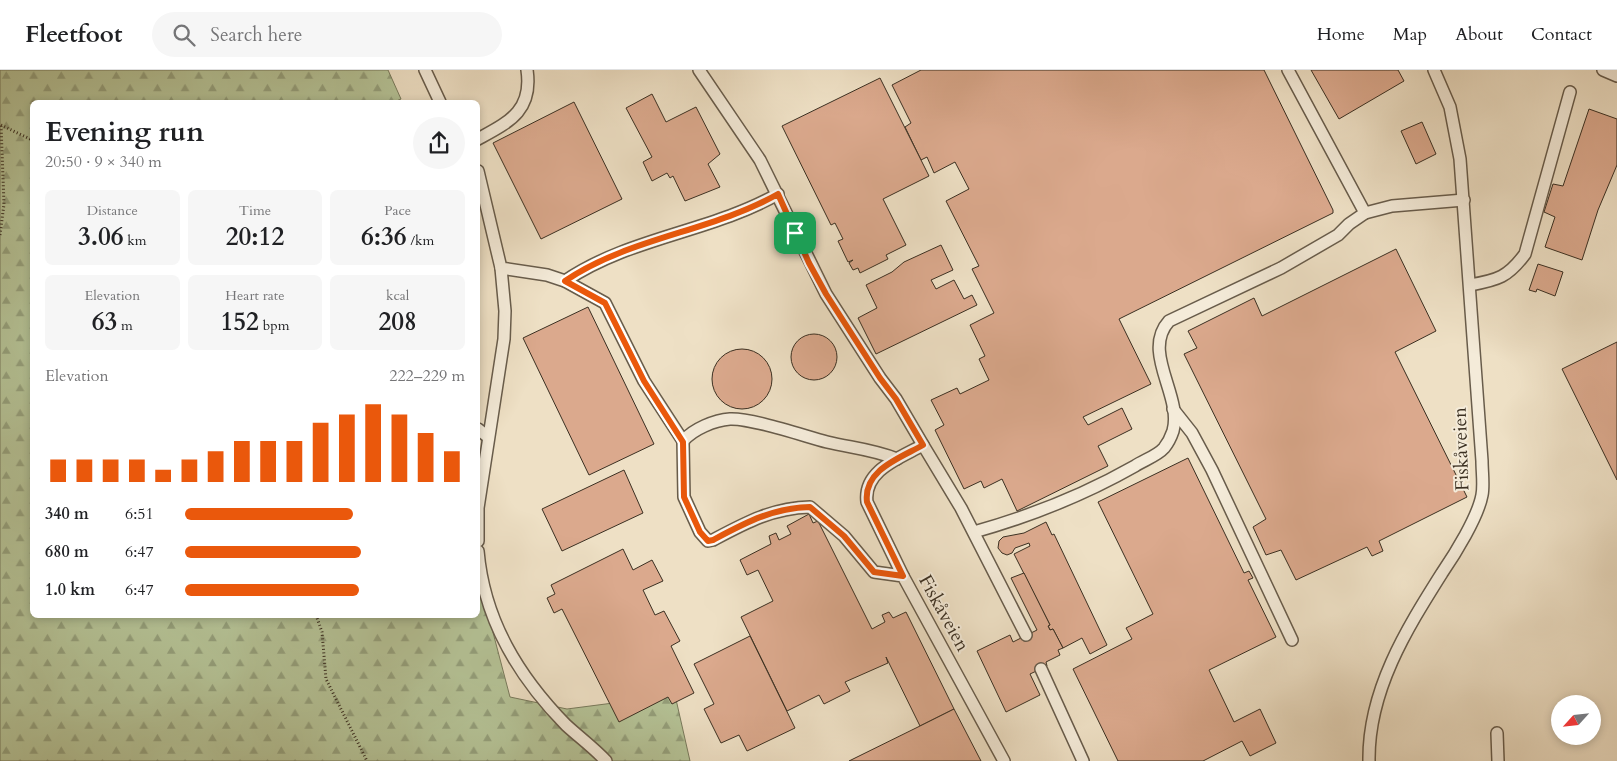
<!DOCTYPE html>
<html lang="en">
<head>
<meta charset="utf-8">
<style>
	:root { --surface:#fff; --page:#f6f6f6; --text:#202124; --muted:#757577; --line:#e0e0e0; --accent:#ea580c }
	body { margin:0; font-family:Cardo,serif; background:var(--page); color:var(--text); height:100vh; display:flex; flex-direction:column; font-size:19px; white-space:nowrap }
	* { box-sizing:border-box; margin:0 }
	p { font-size:16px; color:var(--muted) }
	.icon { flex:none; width:28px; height:28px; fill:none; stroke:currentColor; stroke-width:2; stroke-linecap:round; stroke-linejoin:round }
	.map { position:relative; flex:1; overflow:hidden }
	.panel { position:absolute; left:30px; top:30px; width:450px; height:518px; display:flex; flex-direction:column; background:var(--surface); border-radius:8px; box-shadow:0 2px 8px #0003 }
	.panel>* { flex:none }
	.needle { width:32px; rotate:243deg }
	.buttons { position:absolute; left:1551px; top:625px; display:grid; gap:10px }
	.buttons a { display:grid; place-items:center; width:50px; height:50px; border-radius:50%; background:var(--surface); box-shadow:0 2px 8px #0003; font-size:25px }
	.pin { position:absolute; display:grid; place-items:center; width:42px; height:42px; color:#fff; margin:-21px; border-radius:10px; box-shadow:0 2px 8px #0006 }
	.round { display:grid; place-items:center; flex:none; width:52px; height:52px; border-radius:26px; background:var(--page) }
	.overview { display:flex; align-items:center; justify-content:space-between; height:85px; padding:0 15px }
	h1 { font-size:28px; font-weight:800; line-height:38px }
	.stats { display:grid; grid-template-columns:repeat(3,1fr); gap:8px; height:85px; padding:5px 15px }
	.stats div { display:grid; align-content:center; border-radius:8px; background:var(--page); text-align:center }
	.stats b { font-size:25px; font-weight:800 }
	.stats small { font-size:14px; font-weight:400 }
	.stats p { font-size:14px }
	.chart { height:140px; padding:10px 15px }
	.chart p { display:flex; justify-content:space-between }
	.chart svg { width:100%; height:90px; margin-top:5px; stroke:var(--accent); stroke-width:6 }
	ul { padding:0 15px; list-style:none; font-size:16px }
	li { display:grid; grid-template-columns:80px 60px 1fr; align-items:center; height:38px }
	li i { height:12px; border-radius:6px; background:var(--accent) }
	header { display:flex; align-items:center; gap:30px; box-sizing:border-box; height:70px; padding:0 25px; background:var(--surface); border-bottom:1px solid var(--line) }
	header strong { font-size:24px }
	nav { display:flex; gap:28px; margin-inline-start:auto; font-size:18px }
	.search { width:350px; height:45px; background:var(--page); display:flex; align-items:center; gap:12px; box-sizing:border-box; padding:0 18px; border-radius:28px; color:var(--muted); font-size:19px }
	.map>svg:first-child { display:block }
	.forest { fill:url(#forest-firs); stroke:#787a5c }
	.building { fill:#dba98d; stroke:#3b3022 }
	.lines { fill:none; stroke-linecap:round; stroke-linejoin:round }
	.lane-casing { stroke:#685c4b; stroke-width:14 }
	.path { stroke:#3b3022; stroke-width:3; stroke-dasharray:1 2.5; stroke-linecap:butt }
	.lane { stroke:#f4ebd9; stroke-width:11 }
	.route-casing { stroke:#fff; stroke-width:10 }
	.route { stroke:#ea580c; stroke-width:6 }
	.labels { text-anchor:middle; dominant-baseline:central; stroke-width:4; stroke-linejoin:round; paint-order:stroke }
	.street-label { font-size:19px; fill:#3b3022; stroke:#f4ebd9 }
</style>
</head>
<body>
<header>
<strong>Fleetfoot</strong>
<div class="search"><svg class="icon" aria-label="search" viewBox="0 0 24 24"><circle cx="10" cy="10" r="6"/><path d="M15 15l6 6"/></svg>Search here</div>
<nav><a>Home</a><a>Map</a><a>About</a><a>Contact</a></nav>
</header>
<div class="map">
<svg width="1617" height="691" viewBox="0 0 1617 691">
	<defs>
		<pattern id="forest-firs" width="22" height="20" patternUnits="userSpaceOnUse" patternTransform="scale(1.25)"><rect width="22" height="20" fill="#b5c397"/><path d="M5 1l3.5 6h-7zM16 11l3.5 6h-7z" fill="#949f7b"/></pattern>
	</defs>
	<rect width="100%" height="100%" fill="#eee0c5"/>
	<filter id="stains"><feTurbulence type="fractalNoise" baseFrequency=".004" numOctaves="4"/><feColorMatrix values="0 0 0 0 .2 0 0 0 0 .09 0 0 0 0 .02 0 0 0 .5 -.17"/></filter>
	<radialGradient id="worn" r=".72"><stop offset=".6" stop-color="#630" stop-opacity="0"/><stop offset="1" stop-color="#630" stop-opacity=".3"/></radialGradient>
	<polygon class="forest" points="0,0 388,0 401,29 394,32 32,32 32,545 478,545 478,497 481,517 510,627 567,639 675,625 690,691 0,691"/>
	<g class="building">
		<polygon points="921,0 1264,0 1333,140 1333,143 1119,249 1151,314 1083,347 1088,355 1122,338 1132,359 1098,376 1108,396 1017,441 1002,409 984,418 981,411 964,419 935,360 944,355 931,330 957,318 960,324 989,310 979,289 985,286 970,255 994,243 972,199 979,196 946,131 969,119 955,92 934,103 927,87 921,90 905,57 911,53 892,15"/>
		<polygon points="1311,0 1398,0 1404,11 1339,49"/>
		<polygon points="880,8 929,106 883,129 906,175 886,185 888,189 860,203 858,198 853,200 849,193 853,190 848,192 838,171 843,169 835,153 831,155 782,56"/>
		<polygon points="652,24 666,52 696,37 720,84 708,94 720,117 685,131 673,106 670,108 667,103 652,111 643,92 652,87 626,38"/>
		<polygon points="574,32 622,129 541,169 493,73"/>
		<polygon points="1589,39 1617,49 1617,95 1598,140 1582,190 1545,177 1555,147 1544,142 1553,114 1563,116"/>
		<polygon points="1422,52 1436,84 1416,94 1401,61"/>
		<polygon points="941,175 953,200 931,210 936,219 954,210 964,229 972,225 977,235 876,284 858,248 877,238 866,215 892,202 904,192"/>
		<polygon points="1396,179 1436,261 1395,282 1467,427 1379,471 1383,481 1372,486 1367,477 1296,510 1281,480 1266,485 1253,457 1266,449 1184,284 1197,278 1188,261 1254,228 1262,246"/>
		<polygon points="1538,194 1563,202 1555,226 1537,219 1536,222 1529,220"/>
		<polygon points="588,237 654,374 589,405 523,268"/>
		<circle cx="814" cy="287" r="23"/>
		<polygon points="1617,272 1617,410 1562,299"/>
		<circle cx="742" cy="309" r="30"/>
		<polygon points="1188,388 1244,503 1249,501 1253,508 1248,510 1276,567 1209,600 1234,652 1260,639 1276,673 1250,686 1242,671 1203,691 1118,691 1073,599 1132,569 1126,558 1153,544 1098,432"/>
		<polygon points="624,400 643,443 562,481 542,439"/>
		<polygon points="809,444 813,453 818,451 872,559 885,552 882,545 889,542 893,548 906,542 954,639 920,656 886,587 888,593 845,612 850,621 824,634 819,625 787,641 741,547 773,531 758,500 747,505 740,490 771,474 769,466 776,463 779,470 791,464 787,456"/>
		<polygon points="1046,452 1052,465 1054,464 1107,575 1090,584 1082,568 1063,578 1053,559 1050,560 1048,556 1050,555 1014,484 1030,476 1029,473 1015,478 1012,483 1007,485 1002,483 998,478 999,471 1003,467 1024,463"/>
		<polygon points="623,479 633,500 652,490 663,511 643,520 655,545 664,541 680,571 671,576 694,623 672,634 668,627 619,652 562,539 554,543 547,528 555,524 551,515"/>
		<polygon points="1024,503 1050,555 1048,556 1050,560 1053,559 1063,578 1058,580 1060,585 1046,592 1047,596 1030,604 1040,625 1006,642 977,581 1010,565 1013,572 1037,560 1011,508"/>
		<polygon points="750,566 795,658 747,681 739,665 721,673 704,639 714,634 694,594"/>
		<polygon points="954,639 981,691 849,691 920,656"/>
	</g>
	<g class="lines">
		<defs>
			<g id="lane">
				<polyline points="425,0 440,32"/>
				<path d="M699,0L760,90L826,224L880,308L896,329L923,375C900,388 863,400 867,432L903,506"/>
				<polyline points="1288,0 1365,143"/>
				<polyline points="1603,0 1617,6"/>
				<path d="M478,69C509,52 533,41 527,0"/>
				<path d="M478,101L501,198L547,205L565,211L605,233L644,311L683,371L684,427L700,462L708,471L713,470C745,453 772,438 810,437L844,466L874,502L903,506L1004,691"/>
				<path d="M565,211C630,167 711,162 778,124"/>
				<path d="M1470,215C1498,210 1508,207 1525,184L1570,22"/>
				<polyline points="1173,339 1192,363 1212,400 1292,570"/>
				<polyline points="478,359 488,367"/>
				<path d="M683,371C693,359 715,350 730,349C752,348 804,366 827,372C852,378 872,379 897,389"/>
				<polyline points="923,375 961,438 1026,565"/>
				<path d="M974,462C1031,446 1084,425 1135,396C1144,390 1157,386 1164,378C1168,373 1171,367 1173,361C1183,326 1141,282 1169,251L1281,198L1338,165L1349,154L1365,143L1392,136L1464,130"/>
				<polyline points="478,471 478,438 504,269 505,241 501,198"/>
				<path d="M478,481C484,550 518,606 566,655C579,667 594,678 606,691"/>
				<polyline points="1041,599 1083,691"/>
				<polyline points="1497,663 1498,691"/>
				<path d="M1369,691C1368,621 1406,560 1442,503C1455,484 1478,447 1482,425C1484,415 1482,402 1482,391L1460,89L1450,37L1434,0"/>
			</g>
		</defs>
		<use href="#lane" class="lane-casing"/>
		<g class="path">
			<polyline points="1,55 32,70"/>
			<polyline points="0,165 4,134 1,55"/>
			<polyline points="316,545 322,562 326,609 367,691"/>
		</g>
		<use href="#lane" class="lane"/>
	</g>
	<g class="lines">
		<defs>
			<path id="route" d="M778,124L809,193L826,224L880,308L896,329L923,375C900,388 863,400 867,432L903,506L874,502L844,466L810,437C772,438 745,453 713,470L708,471L700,462L684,427L683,372L644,311L605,233L565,211C630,167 711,162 778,124Z"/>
		</defs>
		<use href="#route" class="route-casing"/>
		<use href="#route" class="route"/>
	</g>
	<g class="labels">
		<g class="street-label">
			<text transform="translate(1461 379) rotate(-92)">Fiskåveien</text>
			<text transform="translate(944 543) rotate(61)">Fiskåveien</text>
		</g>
	</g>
	<rect width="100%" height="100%" filter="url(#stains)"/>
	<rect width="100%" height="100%" fill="url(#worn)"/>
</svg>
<div class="buttons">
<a><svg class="needle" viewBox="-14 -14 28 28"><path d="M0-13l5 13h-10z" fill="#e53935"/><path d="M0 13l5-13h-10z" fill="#757577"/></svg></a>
</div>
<div class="pin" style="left:795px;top:163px;background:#1e9e55"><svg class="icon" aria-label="arrive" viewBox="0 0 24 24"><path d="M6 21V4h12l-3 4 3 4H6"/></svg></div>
<section class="panel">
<div class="overview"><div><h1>Evening run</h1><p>20:50 · 9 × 340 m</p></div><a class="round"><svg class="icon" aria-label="share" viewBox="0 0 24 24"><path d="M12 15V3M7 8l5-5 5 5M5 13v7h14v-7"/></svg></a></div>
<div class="stats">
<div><p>Distance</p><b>3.06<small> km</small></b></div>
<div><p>Time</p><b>20:12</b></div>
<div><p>Pace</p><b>6:36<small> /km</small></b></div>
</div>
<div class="stats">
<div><p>Elevation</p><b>63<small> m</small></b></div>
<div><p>Heart rate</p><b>152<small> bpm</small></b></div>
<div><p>kcal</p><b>208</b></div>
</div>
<div class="chart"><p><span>Elevation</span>222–229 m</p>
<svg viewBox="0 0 160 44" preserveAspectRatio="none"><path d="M5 44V33M15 44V33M25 44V33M35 44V33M45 44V38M55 44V33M65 44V29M75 44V24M85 44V24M95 44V24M105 44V15M115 44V11M125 44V6M135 44V11M145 44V20M155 44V29"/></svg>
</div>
<ul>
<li><b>340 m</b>6:51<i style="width:60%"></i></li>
<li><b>680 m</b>6:47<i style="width:63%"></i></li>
<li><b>1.0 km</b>6:47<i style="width:62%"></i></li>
</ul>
</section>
</div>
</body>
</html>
